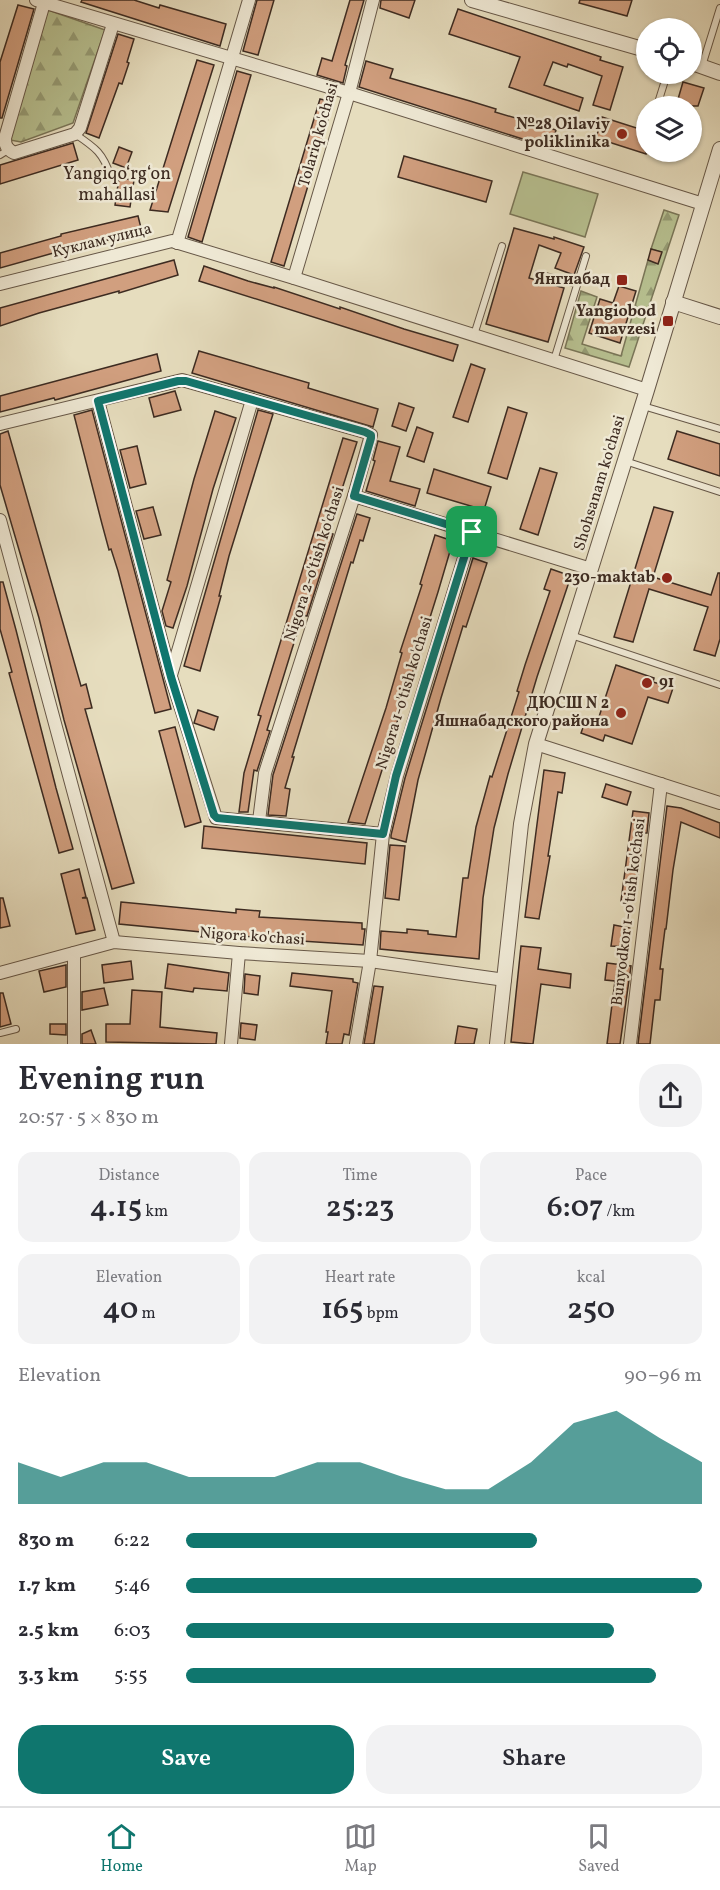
<!DOCTYPE html>
<html lang="en">
<head>
<meta charset="utf-8">
<style>
	:root { --surface:#fff; --page:#f2f2f3; --text:#2b2b33; --muted:#7c7c81; --line:#e1e1e2; --accent:#0f766e }
	body { margin:0; font-family:Vollkorn,serif; background:var(--page); color:var(--text); height:100vh; display:flex; flex-direction:column; font-size:22px; white-space:nowrap }
	* { box-sizing:border-box; margin:0 }
	p { font-size:20px; color:var(--muted) }
	.icon { flex:none; width:33px; height:33px; fill:none; stroke:currentColor; stroke-width:2; stroke-linecap:round; stroke-linejoin:round }
	.map { position:relative; height:1044px; overflow:hidden }
	.panel { display:flex; flex-direction:column; background:var(--surface); flex:1 }
	.panel>* { flex:none }
	.controls { position:absolute; left:636px; top:18px; display:grid; gap:12px }
	.controls a { display:grid; place-items:center; width:66px; height:66px; border-radius:50%; background:var(--surface); box-shadow:0 2px 4px #0004; font-size:30px }
	.pin { position:absolute; display:grid; place-items:center; width:51px; height:51px; color:#fff; margin:-26px; border-radius:12px; box-shadow:0 3px 9px #0006 }
	.round { display:grid; place-items:center; flex:none; width:63px; height:63px; border-radius:24px; background:var(--page) }
	.overview { display:flex; align-items:center; justify-content:space-between; height:102px; padding:0 18px }
	h1 { font-size:33px; font-weight:600; line-height:45px }
	.figures { display:grid; grid-template-columns:repeat(3,1fr); gap:9px; height:102px; padding:6px 18px }
	.figures div { display:grid; align-content:center; border-radius:15px; background:var(--page); text-align:center }
	.figures b { font-size:30px; font-weight:600 }
	.figures small { font-size:16px; font-weight:400 }
	.figures p { font-size:16px }
	.chart { height:168px; padding:12px 18px }
	.chart p { display:flex; justify-content:space-between }
	.chart svg { width:100%; height:108px; margin-top:6px; fill:var(--accent); opacity:.7 }
	.cta { display:flex; gap:12px; margin-top:auto; padding:12px 18px }
	.cta a { flex:1; height:69px; border-radius:24px; background:var(--accent); color:#fff; font-size:24px; font-weight:600; line-height:69px; text-align:center }
	.cta a+a { background:var(--page); color:var(--text) }
	ul { padding:0 18px; list-style:none; font-size:20px }
	li { display:grid; grid-template-columns:96px 72px 1fr; align-items:center; height:45px }
	li i { height:15px; border-radius:8px; background:var(--accent) }
	.menu { display:flex; justify-content:space-around; align-items:center; height:84px; border-top:2px solid var(--line); background:var(--surface); font-size:16px; color:var(--muted) }
	.menu a { display:grid; justify-items:center; gap:3px }
	.menu .on { color:var(--accent) }
	.map>svg:first-child { display:block }
	.forest { fill:url(#forest-firs); stroke:#7a7658; stroke-width:1.5 }
	.green { fill:#b7c090; stroke:#7a7658; stroke-width:1.5 }
	.building { fill:#d19f7f; stroke:#3d2b21; stroke-width:1.5 }
	.lines { fill:none; stroke-linecap:round; stroke-linejoin:round }
	.service-casing { stroke:#675848; stroke-width:8 }
	.minor-casing { stroke:#675848; stroke-width:14 }
	.tertiary-casing { stroke:#675848; stroke-width:16 }
	.service { stroke:#efe9d5; stroke-width:6 }
	.minor { stroke:#efe9d5; stroke-width:12 }
	.tertiary { stroke:#efe9d5; stroke-width:14 }
	.route-casing { stroke:#fff; stroke-width:12 }
	.route { stroke:#0f766e; stroke-width:8 }
	.poi-dot { fill:#8f2418; stroke:#efe9d5; stroke-width:2 }
	.labels { text-anchor:middle; dominant-baseline:central; stroke-width:5; stroke-linejoin:round; paint-order:stroke }
	.poi-label { font-size:16px; font-weight:bold; fill:#3d2b21; stroke:#efe9d5; text-anchor:end }
	.street-label { font-size:16px; fill:#3d2b21; stroke:#efe9d5 }
	.neighbourhood-label { font-size:18px; fill:#3d2b21; stroke:#efe9d5 }
</style>
</head>
<body>
<div class="map">
<svg width="720" height="1044" viewBox="0 0 720 1044">
	<defs>
		<pattern id="forest-firs" width="22" height="20" patternUnits="userSpaceOnUse" patternTransform="scale(1.5)"><rect width="22" height="20" fill="#b7c090"/><path d="M5 1l3.5 6h-7zM16 11l3.5 6h-7z" fill="#969c75"/></pattern>
	</defs>
	<rect width="100%" height="100%" fill="#e6ddbe"/>
	<filter id="stains"><feTurbulence type="fractalNoise" baseFrequency=".00333" numOctaves="4"/><feColorMatrix values="0 0 0 0 .2 0 0 0 0 .09 0 0 0 0 .02 0 0 0 .5 -.17"/></filter>
	<radialGradient id="worn" r=".72"><stop offset=".6" stop-color="#630" stop-opacity="0"/><stop offset="1" stop-color="#630" stop-opacity=".3"/></radialGradient>
	<g class="forest">
		<polygon points="48,10 105,30 73,123 21,142 10,140"/>
		<polygon points="664,210 679,215 629,367 565,348 581,291 597,297 582,344 621,356 648,260 658,263 661,252 651,249"/>
	</g>
	<polygon class="green" points="523,172 598,194 585,237 510,214"/>
	<g class="building">
		<polygon points="82,0 134,0 159,8 160,5 226,24 220,46 81,2"/>
		<polygon points="257,0 274,0 258,55 243,51"/>
		<polygon points="350,0 364,0 345,65 347,66 343,83 317,75 322,58 332,61"/>
		<polygon points="381,0 415,0 409,18 380,8"/>
		<polygon points="580,0 632,0 627,16 579,3"/>
		<polygon points="18,5 34,9 2,118 0,118 0,62"/>
		<polygon points="458,9 601,57 600,60 623,67 610,110 593,105 602,76 568,64 567,67 553,62 544,85 583,98 579,111 509,87 520,57 449,34"/>
		<polygon points="118,34 134,39 127,62 129,63 122,84 119,83 99,138 86,133"/>
		<polygon points="197,60 214,65 168,212 150,210"/>
		<polygon points="366,61 393,69 390,78 470,101 496,109 495,112 556,130 551,148 359,87"/>
		<polygon points="237,71 251,75 202,242 188,237"/>
		<polygon points="683,82 704,88 698,106 676,106"/>
		<polygon points="320,99 333,102 284,266 271,262"/>
		<polygon points="602,117 646,131 646,154 596,138"/>
		<polygon points="73,143 78,160 0,184 0,165"/>
		<polygon points="119,147 132,152 126,168 113,163"/>
		<polygon points="404,156 492,181 486,202 398,177"/>
		<polygon points="119,178 134,180 130,207 115,205"/>
		<polygon points="138,216 142,232 57,252 0,268 0,253 61,236 61,234"/>
		<polygon points="514,228 554,239 554,237 584,247 574,275 555,268 561,253 539,245 529,278 564,288 548,342 486,324"/>
		<polygon points="651,249 662,252 658,264 648,260"/>
		<polygon points="174,260 178,275 119,293 119,291 39,313 0,326 0,308"/>
		<polygon points="204,266 248,281 274,288 274,287 340,309 340,307 404,329 458,345 453,361 199,281"/>
		<polygon points="619,286 636,291 620,343 589,333 600,299 613,303"/>
		<polygon points="199,351 309,383 308,388 378,409 373,427 192,373"/>
		<polygon points="157,354 161,371 55,400 54,398 0,412 0,396"/>
		<polygon points="471,364 485,369 468,422 453,417"/>
		<polygon points="175,391 181,410 154,417 149,398"/>
		<polygon points="399,403 414,408 406,431 392,426"/>
		<polygon points="508,407 527,413 507,479 488,473"/>
		<polygon points="92,410 171,709 155,713 118,571 111,549 109,550 102,524 74,415"/>
		<polygon points="258,410 273,414 229,556 219,596 221,596 200,671 184,666"/>
		<polygon points="215,411 236,418 213,489 187,586 173,628 166,626 162,611 171,582 167,580 194,479"/>
		<polygon points="417,427 433,433 424,462 407,456"/>
		<polygon points="8,431 81,686 86,684 92,708 85,709 134,883 112,889 64,720 39,618 0,485 0,434"/>
		<polygon points="677,431 720,444 720,476 668,459"/>
		<polygon points="343,438 357,442 328,533 333,534 307,616 303,615 292,649 267,730 270,731 257,771 254,770 248,812 239,812 244,773 261,716 258,715"/>
		<polygon points="378,441 400,447 390,481 420,489 415,506 366,491 375,461 373,460"/>
		<polygon points="137,446 146,484 130,488 120,450"/>
		<polygon points="540,468 557,473 538,535 520,529"/>
		<polygon points="434,469 491,487 484,510 427,493"/>
		<polygon points="153,507 161,535 144,539 136,511"/>
		<polygon points="654,507 673,512 653,577 711,595 718,573 720,573 720,639 715,656 694,650 708,607 649,589 633,642 614,637"/>
		<polygon points="357,514 370,518 363,541 360,540 353,563 351,562 292,757 294,757 285,788 290,789 286,816 268,815 273,775"/>
		<polygon points="435,535 453,541 438,592 365,824 348,822 386,708 402,653 400,652 422,585 420,584"/>
		<polygon points="473,558 487,563 466,627 463,626 441,698 418,780 406,842 391,838 391,835 405,778"/>
		<polygon points="551,569 571,576 537,677 508,774 494,828 483,898 479,959 380,949 381,931 407,933 407,929 428,931 428,934 456,937 463,878 468,878 476,827 490,776 492,777 519,692 517,691 525,665 550,591 544,589"/>
		<polygon points="0,582 3,582 16,630 56,788 73,849 59,853 9,673 12,672 0,629"/>
		<polygon points="616,665 654,678 653,682 673,688 668,703 648,697 632,744 605,735 603,741 581,733 585,722 596,726"/>
		<polygon points="198,710 218,717 214,730 194,723"/>
		<polygon points="175,727 201,822 185,827 159,731"/>
		<polygon points="544,770 565,773 562,793 558,792 548,856 550,856 539,919 525,917"/>
		<polygon points="606,784 631,792 627,805 602,797"/>
		<polygon points="667,806 681,808 720,823 720,838 681,822 673,870 666,929 665,929 660,969 663,969 660,1000 655,1000 650,1044 638,1044"/>
		<polygon points="633,811 649,813 647,833 644,833 634,902 621,901"/>
		<polygon points="204,826 367,843 365,864 202,848"/>
		<polygon points="390,845 405,846 399,900 385,898"/>
		<polygon points="79,869 86,897 82,898 87,898 95,930 76,934 61,874"/>
		<polygon points="0,898 3,898 10,926 0,928"/>
		<polygon points="121,902 236,913 236,909 260,911 259,917 362,923 362,929 365,929 363,945 285,940 119,924"/>
		<polygon points="614,925 630,928 628,947 611,946"/>
		<polygon points="521,946 541,948 538,969 571,974 570,988 541,984 533,1044 511,1042"/>
		<polygon points="131,961 133,979 104,983 102,965"/>
		<polygon points="607,963 631,966 620,1044 607,1044 615,981 605,980"/>
		<polygon points="168,964 229,973 227,991 194,988 193,992 165,988"/>
		<polygon points="66,965 66,987 44,992 39,971"/>
		<polygon points="292,973 353,979 353,982 358,983 349,1035 344,1034 342,1044 326,1044 328,1032 326,1032 332,991 290,986"/>
		<polygon points="245,974 260,976 258,995 244,993"/>
		<polygon points="374,986 383,987 378,1019 374,1044 364,1044"/>
		<polygon points="104,988 108,1005 82,1010 82,992"/>
		<polygon points="132,990 162,992 160,1027 217,1033 216,1044 106,1042 106,1024 130,1024"/>
		<polygon points="0,993 3,993 11,1024 0,1027"/>
		<polygon points="241,1023 257,1025 255,1040 240,1038"/>
		<polygon points="50,1024 66,1024 66,1035 50,1034"/>
		<polygon points="458,1026 477,1029 474,1044 455,1044"/>
		<polygon points="91,1030 96,1044 82,1044 82,1034"/>
	</g>
	<g class="lines">
		<defs>
			<g id="service">
				<polyline points="702,66 720,8"/>
				<polyline points="657,106 667,74"/>
				<path d="M75,134C96,148 103,153 111,177"/>
				<polyline points="0,155 8,150"/>
				<polyline points="538,274 577,284"/>
				<polyline points="474,335 502,246"/>
				<polyline points="554,360 586,256"/>
				<polyline points="643,406 720,429"/>
				<polyline points="625,461 720,492"/>
				<polyline points="571,635 720,685"/>
				<polyline points="0,1033 16,1029"/>
			</g>
			<g id="minor">
				<polyline points="36,0 349,93 703,204"/>
				<path d="M44,3L5,138C5,146 7,149 14,153L75,134L80,128L113,24"/>
				<polyline points="177,243 249,0"/>
				<polyline points="294,278 349,93 373,0"/>
				<polyline points="0,284 172,241 294,278 647,390"/>
				<polyline points="98,401 171,677 216,818 383,834"/>
				<polyline points="0,424 182,380 365,432 371,435 354,496 265,773 259,821"/>
				<polyline points="354,496 591,569"/>
				<polyline points="0,520 114,942"/>
				<polyline points="171,675 252,400"/>
				<polyline points="536,744 720,803"/>
				<polyline points="0,973 114,942 239,953 370,961 505,980"/>
				<polyline points="74,1044 74,953"/>
				<polyline points="231,1044 239,953"/>
				<polyline points="356,1044 370,961 383,834 397,776 472,532"/>
				<polyline points="630,1044 661,784"/>
			</g>
			<g id="tertiary">
				<polyline points="472,0 646,50"/>
				<polyline points="692,63 720,73"/>
				<polyline points="673,302 720,317"/>
				<polyline points="497,1044 521,824 536,744 647,390 720,149"/>
			</g>
		</defs>
		<use href="#service" class="service-casing"/>
		<use href="#minor" class="minor-casing"/>
		<use href="#tertiary" class="tertiary-casing"/>
		<use href="#service" class="service"/>
		<use href="#minor" class="minor"/>
		<use href="#tertiary" class="tertiary"/>
	</g>
	<g class="lines">
		<defs>
			<polygon id="route" points="178,381 186,381 365,432 371,435 371,438 354,496 472,532 396,776 383,834 217,818 214,815 171,677 98,401"/>
		</defs>
		<use href="#route" class="route-casing"/>
		<use href="#route" class="route"/>
	</g>
	<g class="poi-dot">
		<circle cx="622" cy="134" r="6"/>
		<rect x="616" y="274" width="12" height="12" rx="3"/>
		<rect x="662" y="315" width="12" height="12" rx="3"/>
		<circle cx="667" cy="578" r="6"/>
		<circle cx="647" cy="683" r="6"/>
		<circle cx="621" cy="713" r="6"/>
	</g>
	<g class="labels">
		<g class="poi-label">
			<text x="610" y="125">№28 Oilaviy<tspan x="610" dy="18">poliklinika</tspan></text>
			<text x="610" y="280">Янгиабад</text>
			<text x="656" y="312">Yangiobod<tspan x="656" dy="18">mavzesi</tspan></text>
			<text x="655" y="578">230-maktab</text>
			<text x="659" y="683" text-anchor="start">91</text>
			<text x="609" y="704">ДЮСШ N 2<tspan x="609" dy="18">Яшнабадского района</tspan></text>
		</g>
		<g class="street-label">
			<text transform="translate(319 135) rotate(-74)">Tolariq ko'chasi</text>
			<text transform="translate(102 241) rotate(-14)">Куклам улица</text>
			<text transform="translate(600 483) rotate(-73)">Shohsanam ko'chasi</text>
			<text transform="translate(315 564) rotate(-72)">Nigora 2-o'tish ko'chasi</text>
			<text transform="translate(405 693) rotate(-73)">Nigora 1-o'tish ko'chasi</text>
			<text transform="translate(629 912) rotate(-83)">Bunyodkor 1-o'tish ko'chasi</text>
			<text transform="translate(252 937) rotate(4)">Nigora ko'chasi</text>
		</g>
		<g class="neighbourhood-label">
			<text x="117" y="174">Yangiqoʻrgʻon<tspan x="117" dy="21">mahallasi</tspan></text>
		</g>
	</g>
	<rect width="100%" height="100%" filter="url(#stains)"/>
	<rect width="100%" height="100%" fill="url(#worn)"/>
</svg>
<div class="controls">
<a><svg class="icon" aria-label="locate" viewBox="0 0 24 24"><circle cx="12" cy="12" r="6"/><path d="M12 2v4M12 18v4M2 12h4M18 12h4"/></svg></a>
<a><svg class="icon" aria-label="layers" viewBox="0 0 24 24"><path d="M12 4l9 5-9 5-9-5zM3 14l9 5 9-5"/></svg></a>
</div>
<div class="pin" style="left:472px;top:532px;background:#1e9e55"><svg class="icon" aria-label="arrive" viewBox="0 0 24 24"><path d="M6 21V4h12l-3 4 3 4H6"/></svg></div>
</div>
<section class="panel">
<div class="overview"><div><h1>Evening run</h1><p>20:57 · 5 × 830 m</p></div><a class="round"><svg class="icon" aria-label="share" viewBox="0 0 24 24"><path d="M12 15V3M7 8l5-5 5 5M5 13v7h14v-7"/></svg></a></div>
<div class="figures">
<div><p>Distance</p><b>4.15<small> km</small></b></div>
<div><p>Time</p><b>25:23</b></div>
<div><p>Pace</p><b>6:07<small> /km</small></b></div>
</div>
<div class="figures">
<div><p>Elevation</p><b>40<small> m</small></b></div>
<div><p>Heart rate</p><b>165<small> bpm</small></b></div>
<div><p>kcal</p><b>250</b></div>
</div>
<div class="chart"><p><span>Elevation</span>90–96 m</p>
<svg viewBox="0 0 160 44" preserveAspectRatio="none"><path d="M0 44V27L10 33L20 27L30 27L40 33L50 33L60 33L70 27L80 27L90 33L100 38L110 38L120 27L130 11L140 6L150 17L160 27V44z"/></svg>
</div>
<ul>
<li><b>830 m</b>6:22<i style="width:68%"></i></li>
<li><b>1.7 km</b>5:46<i style="width:100%"></i></li>
<li><b>2.5 km</b>6:03<i style="width:83%"></i></li>
<li><b>3.3 km</b>5:55<i style="width:91%"></i></li>
</ul>
<div class="cta"><a>Save</a><a>Share</a></div>
</section>
<nav class="menu">
<a class="on"><svg class="icon" aria-label="home" viewBox="0 0 24 24"><path d="M3 11l9-7 9 7M6 9v11h12V9"/></svg>Home</a>
<a><svg class="icon" aria-label="map" viewBox="0 0 24 24"><path d="M3 6l6-2 6 2 6-2v14l-6 2-6-2-6 2zM9 4v14M15 6v14"/></svg>Map</a>
<a><svg class="icon" aria-label="saved" viewBox="0 0 24 24"><path d="M7 4h10v16l-5-4-5 4z"/></svg>Saved</a>
</nav>
</body>
</html>
